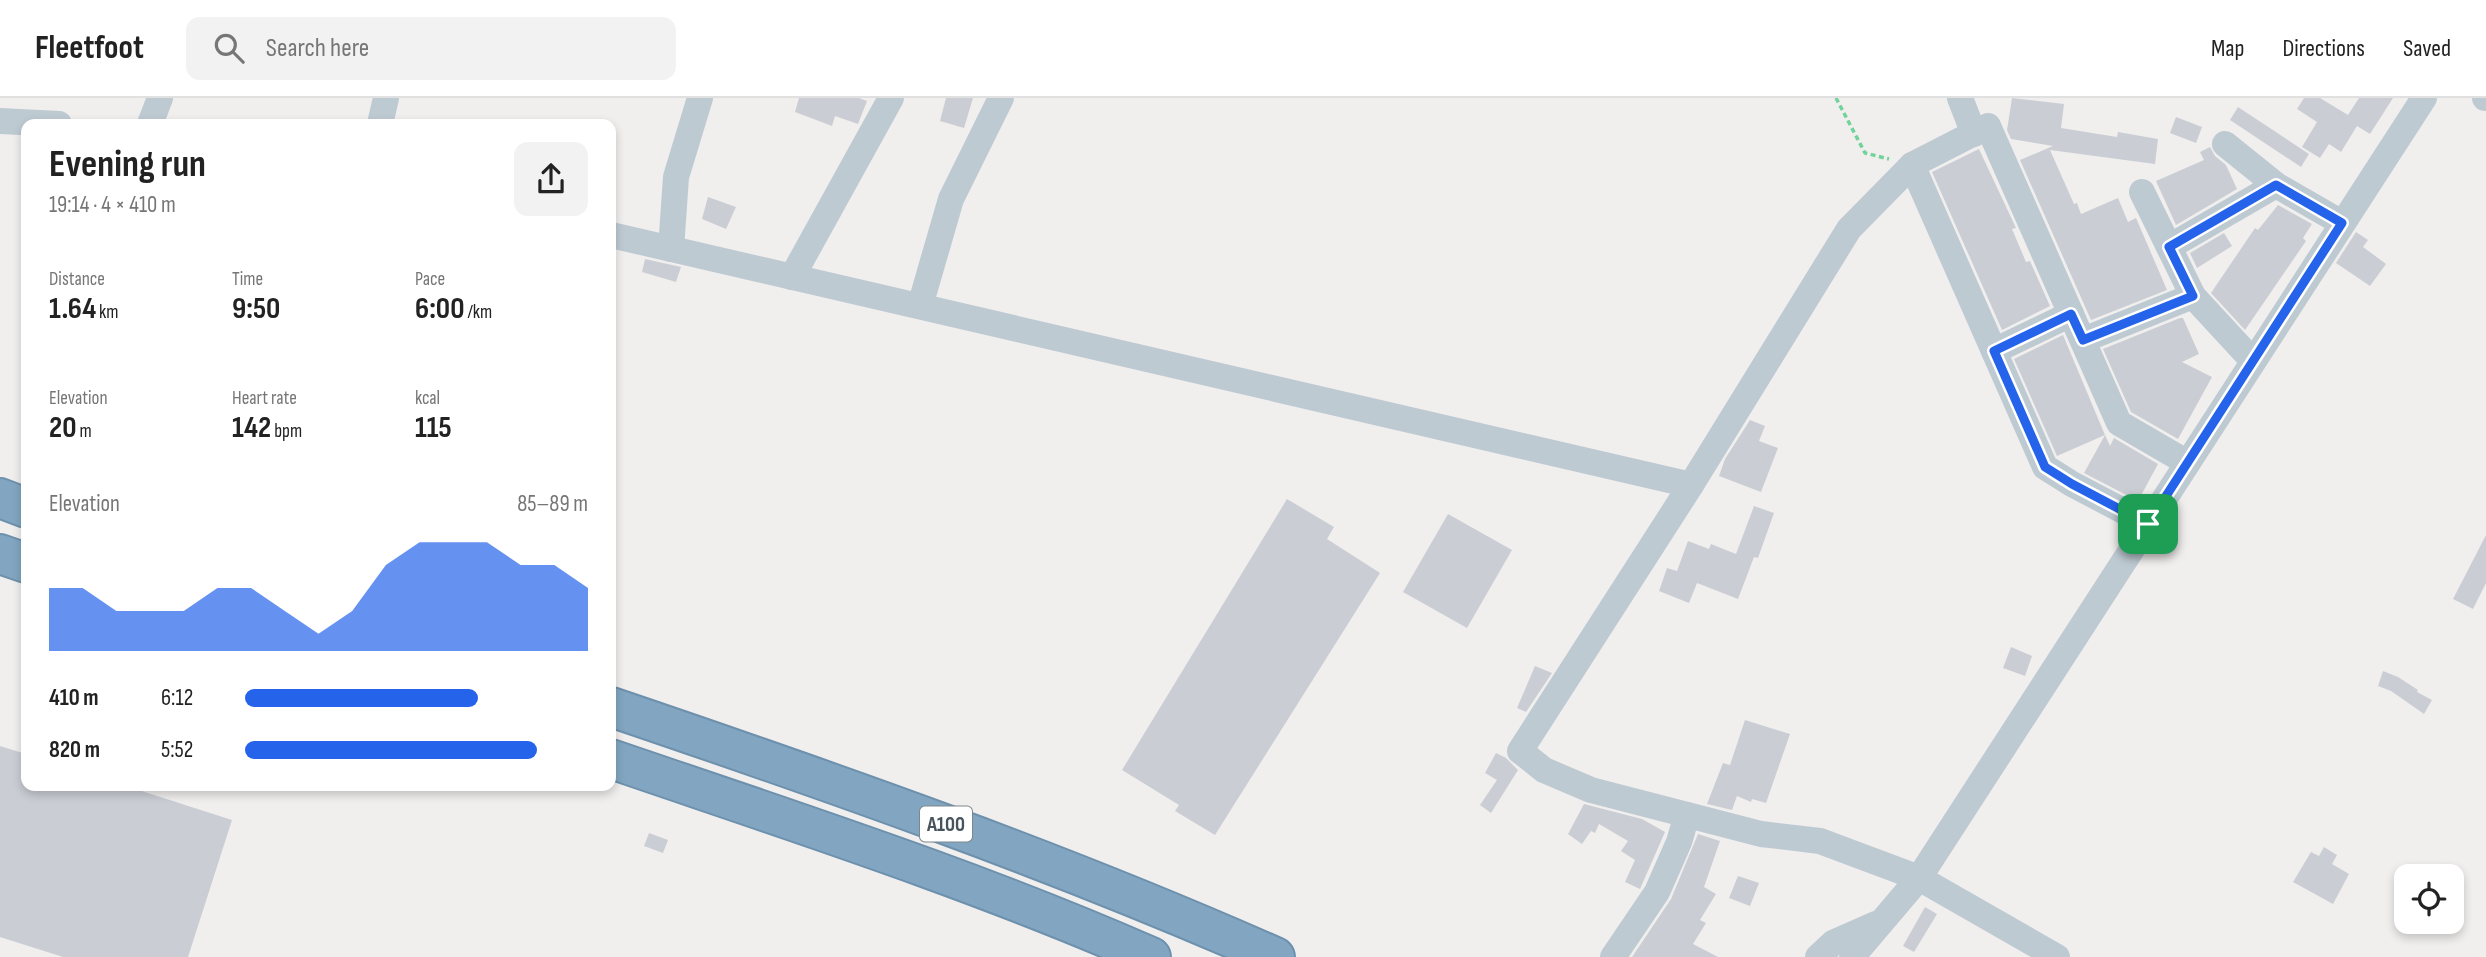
<!DOCTYPE html>
<html lang="en">
<head>
<meta charset="utf-8">
<style>
	:root { --surface:#fff; --page:#f2f2f2; --text:#222; --muted:#767676; --line:#e0e0e0; --accent:#2563eb }
	body { margin:0; font-family:"Sofia Sans Condensed",sans-serif; background:var(--page); color:var(--text); height:100vh; display:flex; flex-direction:column; font-size:26px; white-space:nowrap }
	* { box-sizing:border-box; margin:0 }
	p { font-size:23px; color:var(--muted) }
	.icon { flex:none; width:38px; height:38px; fill:none; stroke:currentColor; stroke-width:2; stroke-linecap:round; stroke-linejoin:round }
	.map { position:relative; flex:1; overflow:hidden }
	.sheet { position:absolute; left:21px; top:21px; width:595px; height:672px; display:flex; flex-direction:column; background:var(--surface); border-radius:14px; box-shadow:0 4px 10px #0003 }
	.sheet>* { flex:none }
	.controls { position:absolute; left:2394px; top:766px; display:grid; gap:14px }
	.controls a { display:grid; place-items:center; width:70px; height:70px; border-radius:14px; background:var(--surface); box-shadow:0 4px 10px #0003; font-size:35px }
	.pin { position:absolute; display:grid; place-items:center; width:60px; height:60px; color:#fff; margin:-30px; border-radius:14px; box-shadow:0 4px 10px #0006 }
	.round { display:grid; place-items:center; flex:none; width:74px; height:74px; border-radius:14px; background:var(--page) }
	.overview { display:flex; align-items:center; justify-content:space-between; height:119px; padding:0 28px }
	h1 { font-size:38px; font-weight:700; line-height:52px }
	.metrics { display:grid; grid-template-columns:repeat(3,1fr); gap:10px; height:119px; padding:7px 28px }
	.metrics div { display:grid; align-content:center }
	.metrics b { font-size:30px; font-weight:700 }
	.metrics small { font-size:19px; font-weight:400 }
	.metrics p { font-size:19px }
	.chart { height:196px; padding:14px 28px }
	.chart p { display:flex; justify-content:space-between }
	.chart svg { width:100%; height:126px; margin-top:7px; fill:var(--accent); opacity:.7 }
	ul { padding:0 28px; list-style:none; font-size:23px }
	li { display:grid; grid-template-columns:112px 84px 1fr; align-items:center; height:52px }
	li i { height:18px; border-radius:9px; background:var(--accent) }
	header { display:flex; align-items:center; gap:42px; box-sizing:border-box; height:98px; padding:0 35px; background:var(--surface); border-bottom:2px solid var(--line) }
	header strong { font-size:33px }
	nav { display:flex; gap:38px; margin-inline-start:auto; font-size:24px }
	.search { width:490px; height:63px; background:var(--page); display:flex; align-items:center; gap:18px; box-sizing:border-box; padding:0 24px; border-radius:14px; color:var(--muted); font-size:26px }
	.map>svg:first-child { display:block }
	.building { fill:#caced4 }
	.lines { fill:none; stroke-linecap:round; stroke-linejoin:round }
	.highway-casing { stroke:#6d91ad; stroke-width:42 }
	.path { stroke:#6fd39a; stroke-width:3.5; stroke-dasharray:5 3.5; stroke-linecap:butt }
	.minor { stroke:#becad2; stroke-width:26 }
	.highway { stroke:#82a6c1; stroke-width:38 }
	.route-casing { stroke:#fff; stroke-width:14 }
	.route { stroke:#2563eb; stroke-width:9 }
	.labels { text-anchor:middle; dominant-baseline:central; stroke-width:6; stroke-linejoin:round; paint-order:stroke }
	.shield { fill:#fff; stroke:#7d878e; stroke-width:2 }
	.shield-label { font-size:21px; font-weight:bold; fill:#45545d }
</style>
</head>
<body>
<header>
<strong>Fleetfoot</strong>
<div class="search"><svg class="icon" aria-label="search" viewBox="0 0 24 24"><circle cx="10" cy="10" r="6"/><path d="M15 15l6 6"/></svg>Search here</div>
<nav><a>Map</a><a>Directions</a><a>Saved</a></nav>
</header>
<div class="map">
<svg width="2486" height="859" viewBox="0 0 2486 859">
	<rect width="100%" height="100%" fill="#f1eeee"/>
	<g class="building">
		<polygon points="799,0 859,0 867,3 858,26 835,18 832,28 795,14"/>
		<polygon points="946,0 973,0 964,30 940,23"/>
		<polygon points="2012,0 2064,6 2061,30 2117,39 2118,34 2158,41 2155,66 2050,52 2074,106 2077,105 2081,116 2118,100 2128,124 2136,120 2167,192 2091,222 2020,62 2053,48 2011,41 2007,32"/>
		<polygon points="2304,0 2320,0 2348,17 2359,0 2393,0 2370,36 2357,28 2341,54 2329,46 2320,60 2302,49 2317,24 2297,11"/>
		<polygon points="2238,9 2309,56 2301,69 2230,22"/>
		<polygon points="2176,19 2202,29 2196,45 2170,35"/>
		<polygon points="2210,49 2215,58 2226,67 2237,91 2176,127 2156,83 2204,62 2200,54"/>
		<polygon points="1979,51 2016,130 2012,131 2026,164 2030,163 2050,208 2002,232 1932,74"/>
		<polygon points="708,99 736,109 726,131 702,121"/>
		<polygon points="2278,107 2312,126 2303,140 2306,143 2245,232 2211,195 2255,130 2258,132"/>
		<polygon points="2356,134 2368,142 2363,149 2386,166 2370,188 2336,165"/>
		<polygon points="2224,135 2232,148 2197,170 2190,155"/>
		<polygon points="645,161 681,169 676,184 642,174"/>
		<polygon points="2180,220 2183,220 2199,256 2182,264 2212,279 2178,341 2131,314 2103,251"/>
		<polygon points="2063,237 2105,337 2057,358 2014,261"/>
		<polygon points="1750,322 1765,328 1759,343 1778,350 1761,394 1719,378 1725,361"/>
		<polygon points="2105,337 2110,348 2114,340 2158,366 2138,403 2084,375"/>
		<polygon points="1287,401 1334,429 1327,441 1380,475 1215,737 1175,713 1179,707 1122,672"/>
		<polygon points="1754,408 1774,415 1758,460 1754,459 1738,501 1697,485 1689,505 1659,493 1667,470 1677,473 1688,443 1709,451 1711,446 1736,456"/>
		<polygon points="1448,416 1512,452 1467,530 1403,494"/>
		<polygon points="2486,437 2486,485 2473,511 2453,501"/>
		<polygon points="2011,549 2032,558 2025,578 2003,570"/>
		<polygon points="1535,568 1552,575 1526,614 1517,610"/>
		<polygon points="2383,573 2398,579 2418,592 2417,594 2432,602 2424,616 2391,593 2378,588"/>
		<polygon points="1745,622 1790,636 1766,705 1752,701 1751,704 1737,698 1732,712 1707,706 1723,665 1730,667"/>
		<polygon points="0,648 26,656 26,688 126,688 232,722 188,859 63,859 0,839"/>
		<polygon points="1496,655 1506,660 1518,672 1491,715 1480,707 1497,682 1485,675"/>
		<polygon points="1584,706 1642,721 1665,734 1640,791 1625,784 1635,762 1621,753 1628,743 1599,726 1595,735 1591,733 1582,746 1568,736"/>
		<polygon points="649,735 668,742 663,755 644,748"/>
		<polygon points="1698,736 1720,743 1704,789 1716,796 1700,822 1706,825 1693,846 1718,859 1632,859 1671,801"/>
		<polygon points="2324,749 2337,757 2332,766 2349,776 2333,806 2293,784 2311,754 2319,758"/>
		<polygon points="1738,778 1759,785 1750,808 1729,800"/>
		<polygon points="1925,809 1937,816 1914,854 1903,848"/>
	</g>
	<g class="lines">
		<defs>
			<g id="highway">
				<polyline points="0,400 26,410"/>
				<polyline points="0,456 26,465"/>
				<path d="M611,609C835,685 1058,763 1275,859"/>
				<path d="M611,661C792,723 976,782 1151,859"/>
			</g>
		</defs>
		<use href="#highway" class="highway-casing"/>
		<polyline class="path" points="1836,0 1865,55 1889,61"/>
		<g class="minor">
			<polyline points="1960,0 1974,36"/>
			<polyline points="2485,0 2486,0"/>
			<polyline points="0,23 59,26"/>
			<polyline points="150,26 160,0"/>
			<polyline points="380,26 386,0"/>
			<polyline points="2225,46 2276,87 2342,125"/>
			<polyline points="2142,94 2193,198 2253,263"/>
			<polyline points="611,137 1691,387 1520,653 1544,672 1591,692 1761,736 1820,743 1919,780 2057,859"/>
			<polyline points="2169,149 2276,87"/>
			<polyline points="671,151 676,79 700,0"/>
			<polyline points="792,179 891,0"/>
			<polyline points="920,208 951,101 1001,0"/>
			<polyline points="2083,242 2193,198"/>
			<polyline points="1994,253 2071,216"/>
			<polyline points="1691,387 1849,131 1912,67"/>
			<polyline points="2148,426 2072,386 2045,369 1912,67 1988,28 2119,325 2186,364"/>
			<polyline points="1613,859 1657,794 1679,744 1687,717"/>
			<polyline points="1818,859 1833,845 1876,826"/>
			<polyline points="1852,859 1919,780 2424,0"/>
		</g>
		<use href="#highway" class="highway"/>
	</g>
	<g class="lines">
		<defs>
			<polygon id="route" points="2276,87 2342,125 2148,426 2072,386 2045,369 1994,253 2071,216 2083,242 2193,198 2169,149"/>
		</defs>
		<use href="#route" class="route-casing"/>
		<use href="#route" class="route"/>
	</g>
	<g class="labels">
		<rect class="shield" x="920" y="708.5" width="52" height="35" rx="5"/>
		<g class="shield-label">
			<text x="946" y="726">A100</text>
		</g>
	</g>
</svg>
<div class="controls">
<a><svg class="icon" aria-label="locate" viewBox="0 0 24 24"><circle cx="12" cy="12" r="6"/><path d="M12 2v4M12 18v4M2 12h4M18 12h4"/></svg></a>
</div>
<div class="pin" style="left:2148px;top:426px;background:#1e9e55"><svg class="icon" aria-label="arrive" viewBox="0 0 24 24"><path d="M6 21V4h12l-3 4 3 4H6"/></svg></div>
<section class="sheet">
<div class="overview"><div><h1>Evening run</h1><p>19:14 · 4 × 410 m</p></div><a class="round"><svg class="icon" aria-label="share" viewBox="0 0 24 24"><path d="M12 15V3M7 8l5-5 5 5M5 13v7h14v-7"/></svg></a></div>
<div class="metrics">
<div><p>Distance</p><b>1.64<small> km</small></b></div>
<div><p>Time</p><b>9:50</b></div>
<div><p>Pace</p><b>6:00<small> /km</small></b></div>
</div>
<div class="metrics">
<div><p>Elevation</p><b>20<small> m</small></b></div>
<div><p>Heart rate</p><b>142<small> bpm</small></b></div>
<div><p>kcal</p><b>115</b></div>
</div>
<div class="chart"><p><span>Elevation</span>85–89 m</p>
<svg viewBox="0 0 160 44" preserveAspectRatio="none"><path d="M0 44V22L10 22L20 30L30 30L40 30L50 22L60 22L70 30L80 38L90 30L100 14L110 6L120 6L130 6L140 14L150 14L160 22V44z"/></svg>
</div>
<ul>
<li><b>410 m</b>6:12<i style="width:68%"></i></li>
<li><b>820 m</b>5:52<i style="width:85%"></i></li>
</ul>
</section>
</div>
</body>
</html>
